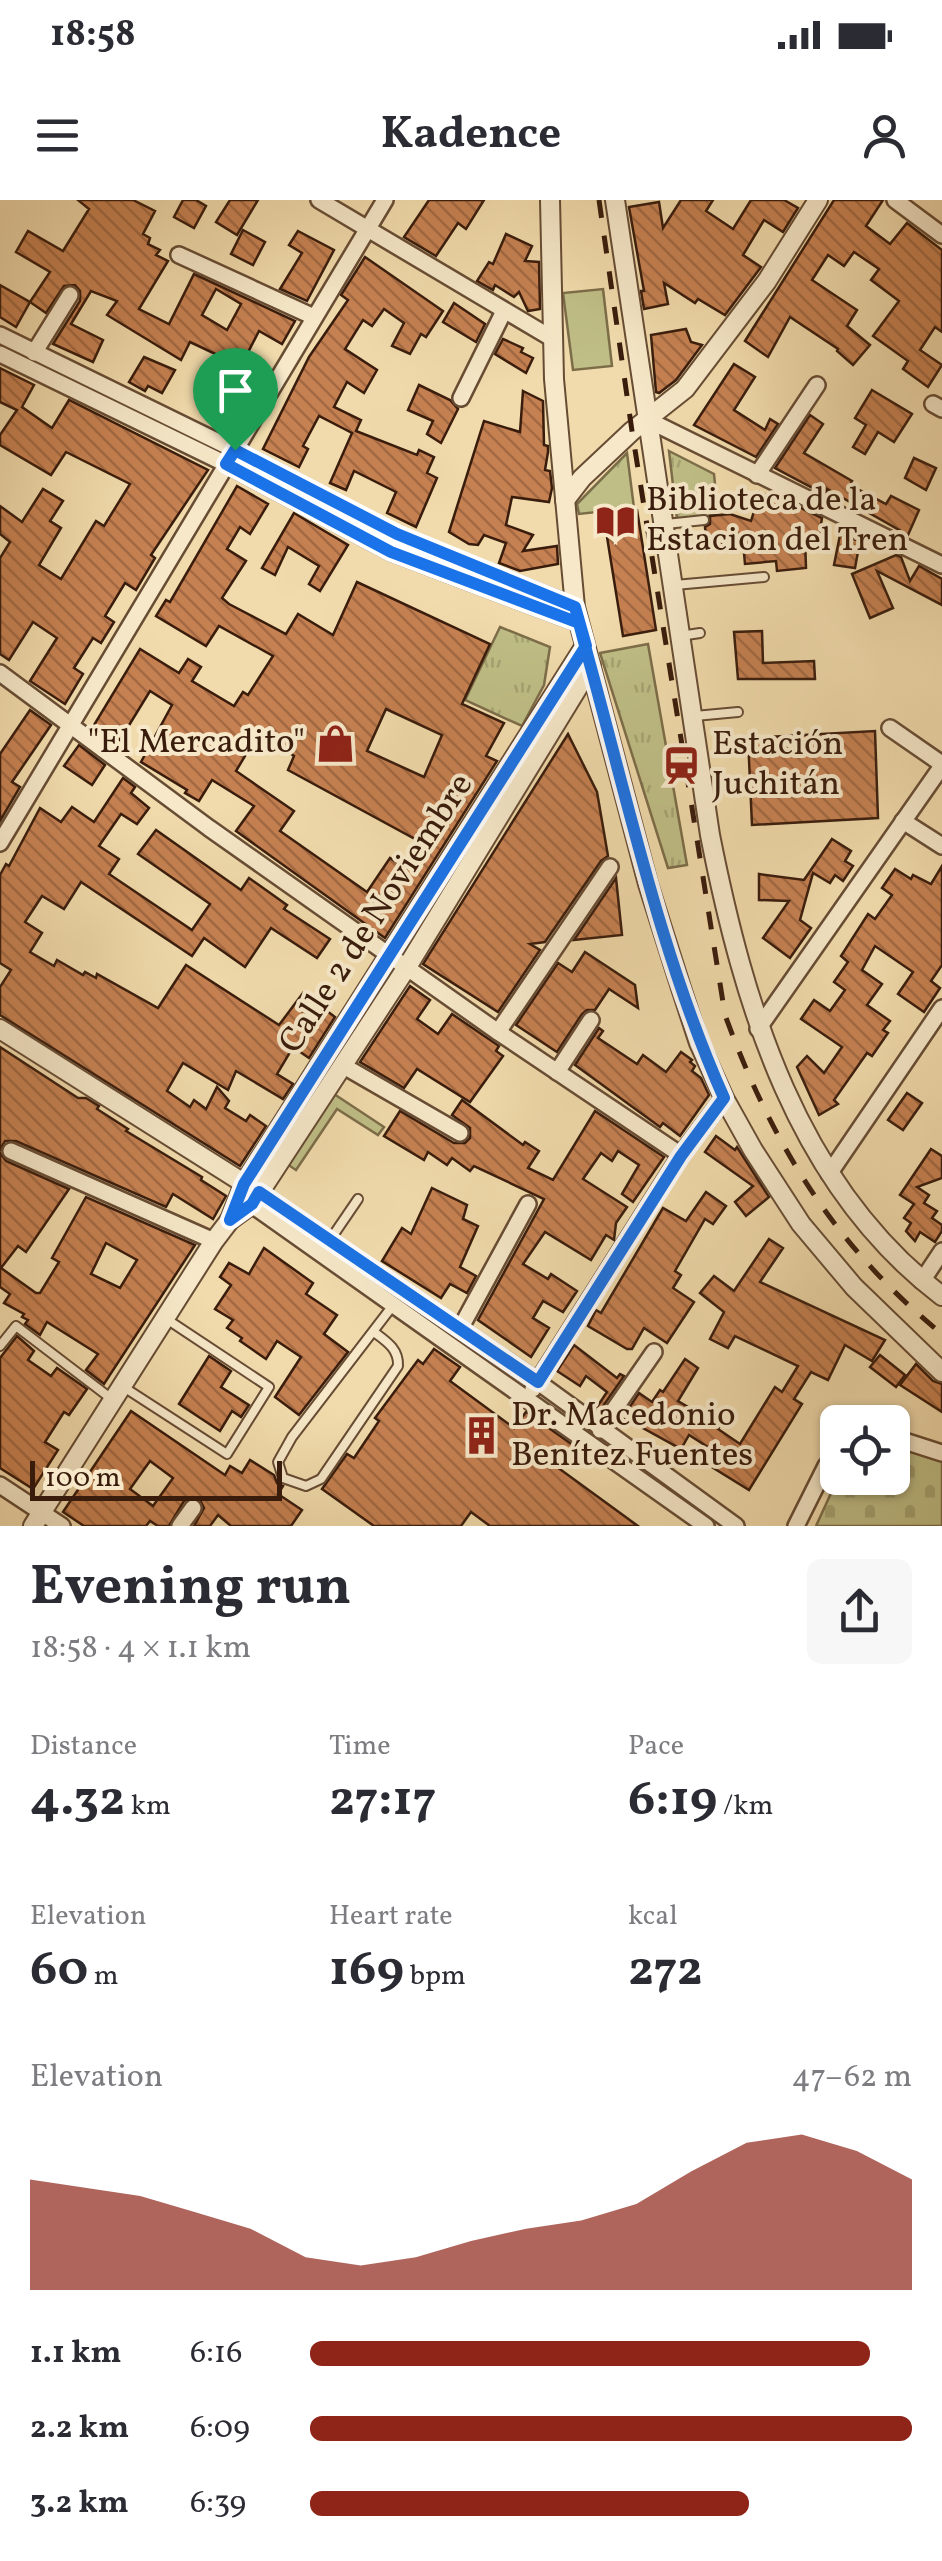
<!DOCTYPE html>
<html lang="en">
<head>
<meta charset="utf-8">
<style>
	:root { --surface:#fff; --page:#f7f7f7; --text:#2b2b33; --muted:#7c7c81; --accent:#8f2418 }
	body { margin:0; font-family:Vollkorn,serif; background:var(--page); color:var(--text); height:100vh; display:flex; flex-direction:column; font-size:38px; white-space:nowrap }
	* { box-sizing:border-box; margin:0 }
	p { font-size:32px; color:var(--muted) }
	.icon { flex:none; width:55px; height:55px; fill:none; stroke:currentColor; stroke-width:2; stroke-linecap:round; stroke-linejoin:round }
	.map { position:relative; height:1326px; overflow:hidden }
	.sheet { display:flex; flex-direction:column; background:var(--surface); flex:1 }
	.sheet>* { flex:none }
	.controls { position:absolute; left:820px; top:1205px; display:grid; gap:20px }
	.controls a { display:grid; place-items:center; width:90px; height:90px; border-radius:15px; background:var(--surface); box-shadow:0 2px 8px #0004; font-size:50px }
	.scale { position:absolute; left:30px; bottom:25px; width:252px; box-sizing:border-box; padding-left:10px; border:5px solid #391c0c; border-top:0; font-size:28px; line-height:35px; white-space:nowrap; color:#391c0c; -webkit-text-stroke:8px #f6e8c9; paint-order:stroke }
	.pin { position:absolute; display:grid; place-items:center; width:85px; height:85px; color:#fff; margin:-102px -42px; border-radius:50% 50% 50% 0; rotate:-45deg; box-shadow:0 0 10px #0007 }
	.pin .icon { rotate:45deg }
	.round { display:grid; place-items:center; flex:none; width:105px; height:105px; border-radius:15px; background:var(--page) }
	.headline { display:flex; align-items:center; justify-content:space-between; height:170px; padding:0 30px }
	h1 { font-size:55px; font-weight:700; line-height:75px }
	.stats { display:grid; grid-template-columns:repeat(3,1fr); gap:15px; height:170px; padding:10px 30px }
	.stats div { display:grid; align-content:center }
	.stats b { font-size:50px; font-weight:700 }
	.stats small { font-size:28px; font-weight:400 }
	.stats p { font-size:28px }
	.chart { height:280px; padding:20px 30px }
	.chart p { display:flex; justify-content:space-between }
	.chart svg { width:100%; height:180px; margin-top:10px; fill:var(--accent); opacity:.7 }
	ul { padding:0 30px; list-style:none; font-size:32px }
	li { display:grid; grid-template-columns:160px 120px 1fr; align-items:center; height:75px }
	li i { height:25px; border-radius:12px; background:var(--accent) }
	.status { display:flex; justify-content:space-between; align-items:center; height:70px; padding:0 50px; background:var(--surface); direction:ltr }
	.status svg { height:28px; fill:currentColor }
	header { display:flex; justify-content:space-between; align-items:center; height:130px; padding:0 30px; background:var(--surface); font-size:45px; font-weight:700 }
	.map>svg:first-child { display:block }
	.grass { fill:#bfbe86; stroke:#7c6d49; stroke-width:2.5 }
	.cemetery { fill:url(#cemetery-stones); stroke:#7c6d49; stroke-width:2.5 }
	.park { fill:url(#park-tufts); stroke:#7c6d49; stroke-width:2.5 }
	.building { fill:url(#building-back-hatch); stroke:#391c0c; stroke-width:2.5; fill-rule:evenodd }
	.lines { fill:none; stroke-linecap:round; stroke-linejoin:round }
	.service-casing { stroke:#674c34; stroke-width:12 }
	.minor-casing { stroke:#674c34; stroke-width:20 }
	.tertiary-casing { stroke:#674c34; stroke-width:22 }
	.service { stroke:#f6e8c9; stroke-width:8 }
	.minor { stroke:#f6e8c9; stroke-width:15 }
	.tertiary { stroke:#f6e8c9; stroke-width:18 }
	.rail { stroke:#391c0c; stroke-width:5; stroke-dasharray:18 18; stroke-linecap:butt }
	.route-casing { stroke:#fff; stroke-width:20 }
	.route { stroke:#1a73e8; stroke-width:12 }
	.labels { text-anchor:middle; dominant-baseline:central; stroke-width:8; stroke-linejoin:round; paint-order:stroke }
	.poi-label { font-size:35px; fill:#391c0c; stroke:#f6e8c9; text-anchor:start }
	.street-label { font-size:35px; fill:#391c0c; stroke:#f6e8c9 }
</style>
</head>
<body>
<div class="status"><b>18:58</b><svg viewBox="0 0 49 12"><path d="M0 12V9h3v3zM5 12V6h3v6zM10 12V3h3v9zM15 12V0h3v12zM26 1h20v11H26zM47 4h2v5h-2z"/></svg></div>
<header><svg class="icon" aria-label="menu" viewBox="0 0 24 24"><path d="M4 6h16M4 12h16M4 18h16"/></svg>Kadence<svg class="icon" aria-label="person" viewBox="0 0 24 24"><circle cx="12" cy="8" r="4"/><path d="M4 21q1-7 8-7t8 7"/></svg></header>
<div class="map">
<svg width="942" height="1326" viewBox="0 0 942 1326">
	<defs>
		<pattern id="cemetery-stones" width="16" height="16" patternUnits="userSpaceOnUse" patternTransform="scale(2.5)"><rect width="16" height="16" fill="#bfbe86"/><path d="M2 7V4a2 2 0 0 1 4 0v3zM10 15v-3a2 2 0 0 1 4 0v3z" fill="#a5a372"/></pattern>
		<pattern id="park-tufts" width="24" height="20" patternUnits="userSpaceOnUse" patternTransform="scale(2.5)"><rect width="24" height="20" fill="#bfbe86"/><path d="M3 7l-1-3M5 7V3M7 7l1-3M15 17l-1-3M17 17v-4M19 17l1-3" fill="none" stroke="#a5a372"/></pattern>
		<pattern id="building-back-hatch" width="6" height="6" patternUnits="userSpaceOnUse" patternTransform="scale(2.5)"><rect width="6" height="6" fill="#c68152"/><path d="M-1 5l2 2M0 0l6 6M5-1l2 2" fill="none" stroke="#a26942"/></pattern>
	</defs>
	<rect width="100%" height="100%" fill="#f1dbac"/>
	<filter id="stains"><feTurbulence type="fractalNoise" baseFrequency=".002" numOctaves="4"/><feColorMatrix values="0 0 0 0 .2 0 0 0 0 .09 0 0 0 0 .02 0 0 0 .5 -.17"/></filter>
	<radialGradient id="worn" r=".72"><stop offset=".6" stop-color="#630" stop-opacity="0"/><stop offset="1" stop-color="#630" stop-opacity=".3"/></radialGradient>
	<g class="grass">
		<polygon points="603,89 612,166 573,170 563,93"/>
		<polygon points="334,894 384,927 378,935 337,909 296,970 287,964"/>
	</g>
	<polygon class="cemetery" points="899,1247 942,1261 942,1326 816,1326 838,1278 892,1278 893,1248"/>
	<g class="park">
		<polygon points="669,251 714,274 718,315 677,319"/>
		<polygon points="627,253 634,308 579,314 577,304"/>
		<polygon points="500,427 550,447 544,485 522,526 465,500"/>
		<polygon points="648,444 687,665 668,668 600,453"/>
	</g>
	<g class="building">
		<path d="M78,0H133L155,11L143,34L150,38L148,44L160,50L156,55L168,61L139,109L169,124L194,74L295,121L282,144L259,131L244,160L229,153L226,159L190,142L181,160L107,115L117,101L91,91L71,124L103,140L93,162L53,144L80,101V91L75,85L64,86L46,113L30,102L50,72L16,52L28,31L63,51L89,9ZM216,89L241,104L227,130L202,115Z"/>
		<polygon points="183,0 196,0 206,6 194,28 174,17"/>
		<polygon points="230,0 258,0 237,35 216,22"/>
		<polygon points="429,0 484,0 466,29 458,23 436,56 404,37"/>
		<polygon points="681,0 713,0 706,11 733,29 751,0 784,0 798,8 783,32 764,20 743,55 761,67 725,115 698,99 695,103 664,83 668,104 644,109 641,91 644,91 629,7 659,2 663,28"/>
		<polygon points="834,0 883,0 866,26 890,44 907,23 942,50 942,132 935,127 920,150 942,165 928,187 903,169 908,161 873,136 899,101 871,80 879,69 854,52 844,66 828,55 812,80 857,110 847,126 870,145 853,165 837,151 838,149 790,117 768,157 745,141"/>
		<polygon points="243,30 265,42 253,65 231,54"/>
		<polygon points="298,31 334,50 307,101 280,89 302,53 289,45"/>
		<polygon points="506,34 532,46 525,61 539,62 540,109 528,111 519,92 514,97 495,85 493,90 477,81 489,62 493,64"/>
		<polygon points="365,57 443,111 426,137 421,134 410,154 392,146 404,123 384,109 372,126 363,120 345,149 377,170 364,193 347,182 334,207 361,220 356,231 417,255 419,250 434,257 427,273 437,278 416,327 387,313 396,292 354,271 346,290 330,283 352,233 319,216 303,246 308,249 299,267 263,249 309,157 348,100 341,95"/>
		<polygon points="0,85 30,102 16,127 0,117"/>
		<polygon points="454,103 485,124 476,142 443,122"/>
		<polygon points="686,129 691,142 702,145 676,180 659,193 656,192 651,135"/>
		<polygon points="503,139 523,148 521,152 533,158 526,173 495,154"/>
		<polygon points="144,157 175,170 162,193 148,186 145,191 129,182"/>
		<polygon points="734,164 755,177 734,210 765,230 770,219 778,224 756,257 694,225"/>
		<polygon points="0,168 34,185 22,207 52,228 69,200 208,270 151,355 155,358 136,390 125,383 105,416 114,422 101,443 93,438 74,468 83,474 65,504 30,481 57,438 33,422 9,460 0,454 0,358 10,342 0,334 0,306 22,322 43,289 63,301 50,321 61,328 39,365 61,379 96,321 104,326 130,284 66,252 51,275 0,245 0,235 17,210 0,202"/>
		<polygon points="419,185 450,200 458,209 441,243 427,234 433,221 408,210"/>
		<polygon points="872,190 912,214 894,242 878,232 865,254 853,247 866,225 855,218"/>
		<polygon points="523,191 543,201 544,245 548,246 548,252 545,270 550,271 552,288 549,302 512,297 506,325 533,335 523,351 557,346 558,364 520,371 499,363 506,343 484,335 478,345 469,344 449,332 484,221 520,232"/>
		<polygon points="810,215 823,224 804,253 852,281 850,285 886,304 891,296 919,310 908,335 827,289 826,295 775,268"/>
		<polygon points="914,258 936,268 926,290 905,278"/>
		<path d="M237,286L268,304L250,334L240,327L227,349L246,361L222,398L229,404L286,434L298,414L333,435L357,382L490,444L462,504L504,523L486,556L497,561L385,738L236,631L254,606L212,580L199,601L185,593L187,590L141,562L172,505L150,491L120,540L94,525L140,449L179,473L188,459L201,467L192,481L234,506L243,492L248,495L273,456L219,426L206,446L156,416L166,400L170,402ZM386,509L442,535L424,577L367,551ZM265,535L294,556L288,570L424,644L407,669L390,658L367,692L280,631L294,611L236,571L257,536L262,539Z"/>
		<polygon points="760,292 782,303 782,299 822,318 819,337 805,338 806,368 777,371 776,361 745,364 743,342 707,346 705,327 710,324 710,316 730,314 751,321"/>
		<polygon points="626,309 637,310 656,430 623,436 603,312"/>
		<polygon points="294,313 348,345 320,391 309,384 319,366 288,347 275,375 262,368"/>
		<polygon points="840,335 860,341 855,368 834,365"/>
		<polygon points="896,355 901,357 910,381 919,366 942,379 942,405 877,371 893,408 870,418 852,374"/>
		<polygon points="762,431 763,463 814,461 815,479 738,479 734,432"/>
		<polygon points="30,510 51,525 12,582 20,587 0,621 0,554"/>
		<polygon points="875,531 878,618 752,625 748,538"/>
		<polygon points="568,534 597,592 608,656 601,661 545,742 530,744 540,750 498,812 423,764"/>
		<polygon points="79,545 105,565 92,585 64,566"/>
		<polygon points="123,578 135,587 131,593 149,608 137,624 121,614 99,646 119,659 109,674 192,730 210,704 138,654 156,630 241,690 249,678 287,705 284,709 330,739 317,758 271,728 245,767 204,738 192,756 81,682 64,709 42,696 25,722 42,733 30,752 54,766 57,760 83,775 85,772 96,778 97,774 158,808 186,765 279,825 303,793 335,817 309,858 293,847 277,874 293,884 283,899 236,871 228,890 183,863 167,891 190,907 194,900 206,909 217,887 229,901 225,908 246,921 250,915 266,926 240,966 0,815 0,787 11,770 0,763 0,675 6,664 9,666 40,608 61,622 72,607 94,622"/>
		<polygon points="832,639 851,651 845,661 853,666 843,681 835,675 830,683 813,673 800,720 811,728 790,758 763,738 789,701 759,700 759,674 804,680"/>
		<polygon points="942,666 942,765 931,781 940,788 924,812 898,794 913,772 875,746 862,770 882,784 867,805 890,821 883,830 888,833 872,856 867,853 834,900 838,904 819,915 797,867 807,856 824,873 842,847 801,819 814,800 830,811 845,790 834,782 848,762 841,756 868,714 875,719 892,695 882,688 895,669 911,679 913,675 931,684"/>
		<polygon points="616,678 622,735 574,740"/>
		<polygon points="585,752 635,785 638,808 609,789 595,810 587,810 582,814 557,852 516,825 558,763 572,772"/>
		<polygon points="410,786 430,800 417,819 438,834 452,814 499,846 496,851 503,856 470,902 417,869 404,888 360,862"/>
		<polygon points="599,828 603,831 598,838 637,864 643,855 666,872 681,852 692,860 690,862 695,866 692,871 701,878 709,895 680,936 663,923 660,927 575,865"/>
		<polygon points="0,847 78,898 86,898 99,906 97,909 128,929 126,931 202,977 201,980 226,996 213,1019 173,994 166,1007 16,941 5,941 0,950"/>
		<polygon points="907,893 922,903 903,930 888,920"/>
		<polygon points="462,900 523,945 525,942 539,951 528,968 553,980 595,911 664,957 633,1002 622,994 639,965 618,951 612,961 601,953 583,979 627,1007 616,1023 614,1040 606,1035 591,1060 545,1032 523,1064 548,1079 551,1074 577,1091 563,1112 543,1101 533,1118 549,1128 531,1157 478,1120 544,999 474,966 470,971 452,958 447,965 428,952 424,960 384,936 400,911 454,943 465,943 470,938 470,928 452,915"/>
		<polygon points="716,936 735,950 737,947 769,997 746,1016 735,1002 753,986 705,952"/>
		<polygon points="931,949 942,956 942,978 917,987 929,995 924,1003 937,1011 932,1018 942,1025 942,1031 935,1042 920,1032 915,1041 906,1031 911,1023 904,1018 914,1004 900,995"/>
		<path d="M0,953L6,961L69,989L26,1052L18,1046L1,1068L36,1093H40L59,1062L52,1058L86,997L195,1045L104,1184L86,1170L98,1154L47,1122L40,1135L25,1124L28,1120L22,1117L24,1114L4,1103L10,1094L0,1087ZM106,1043L137,1060L120,1088L91,1074Z"/>
		<polygon points="432,988 467,1005 463,1019 478,1026 460,1067 476,1076 467,1093 450,1084 441,1098 382,1061 402,1028 411,1034"/>
		<polygon points="706,992 726,1006 713,1024 705,1019 675,1071 681,1075 673,1088 694,1102 667,1143 644,1128 632,1149 627,1149 588,1126 596,1110 601,1113 663,1008 686,1021"/>
		<polygon points="769,1039 783,1048 760,1082 885,1140 872,1161 845,1145 828,1180 811,1172 794,1199 802,1204 749,1290 707,1264 714,1251 689,1235 681,1249 623,1217 639,1193 652,1202 660,1190 663,1192 685,1159 698,1168 678,1201 720,1226 718,1229 740,1244 775,1187 782,1192 798,1166 735,1136 728,1148 710,1139 724,1112 700,1093 714,1076 734,1091"/>
		<polygon points="264,1048 313,1083 306,1094 337,1115 324,1134 348,1152 299,1215 275,1197 301,1157 277,1141 266,1159 240,1141 242,1138 227,1128 233,1120 215,1109 231,1085 220,1077 229,1063 249,1074"/>
		<polygon points="17,1136 34,1151 28,1160 51,1176 57,1168 87,1189 69,1215 64,1212 45,1242 58,1250 33,1289 0,1268 0,1158"/>
		<polygon points="574,1145 617,1178 620,1174 624,1176 599,1212 595,1210 607,1192 586,1176 580,1186 557,1171"/>
		<polygon points="434,1149 460,1167 450,1181 514,1228 526,1212 573,1245 557,1267 638,1326 490,1326 471,1312 461,1326 374,1326 322,1289 347,1254 354,1258 379,1221 375,1218 418,1160 423,1164"/>
		<polygon points="880,1155 905,1175 896,1187 870,1167"/>
		<polygon points="209,1156 231,1171 221,1187 249,1205 241,1217 232,1211 220,1231 179,1204"/>
		<polygon points="916,1164 933,1181 942,1184 942,1212 900,1185"/>
		<path d="M131,1211L225,1275L230,1266L242,1273L250,1260L274,1275L277,1283L283,1286L278,1294L302,1310L291,1326H231L218,1315L210,1326H194L204,1308L200,1300L193,1297L184,1301L169,1326H158L150,1321L146,1326H84L63,1312ZM150,1261L173,1278L153,1306L130,1289Z"/>
	</g>
	<g class="lines">
		<defs>
			<g id="service">
				<polyline points="666,324 704,320"/>
				<polyline points="675,385 764,377"/>
				<polyline points="680,436 700,433"/>
				<polyline points="695,516 738,512"/>
				<polyline points="330,1040 358,999"/>
				<path d="M374,1132C386,1141 399,1149 398,1166L321,1279L306,1286L283,1278L278,1262L292,1237L394,1104"/>
				<polyline points="0,1146 16,1126 113,1200"/>
				<polyline points="122,1186 227,1254 269,1187 168,1120"/>
			</g>
			<g id="minor">
				<polyline points="319,0 553,139"/>
				<polyline points="895,0 942,35"/>
				<polyline points="179,55 314,117"/>
				<polyline points="0,135 235,250 397,335 575,407"/>
				<polyline points="34,153 70,95"/>
				<polyline points="0,154 226,264 391,352 579,423"/>
				<polyline points="461,198 504,111"/>
				<polyline points="933,204 942,209"/>
				<polyline points="648,220 942,365"/>
				<polyline points="757,275 817,185"/>
				<polyline points="0,473 209,628 498,832 681,955"/>
				<polyline points="890,528 942,564"/>
				<polyline points="903,621 942,646"/>
				<polyline points="0,643 385,0"/>
				<polyline points="758,829 942,566"/>
				<polyline points="498,832 610,667"/>
				<polyline points="342,865 460,933"/>
				<polyline points="557,872 591,820"/>
				<polyline points="11,951 214,1041"/>
				<polyline points="829,974 942,808"/>
				<polyline points="259,993 538,1182 736,1326"/>
				<polyline points="245,1000 706,1326"/>
				<polyline points="922,1081 942,1051"/>
				<polyline points="460,1129 528,1004"/>
				<polyline points="533,1189 681,955 724,898"/>
				<polyline points="600,1230 654,1152"/>
				<polyline points="892,1237 942,1253"/>
				<polyline points="0,1285 62,1326"/>
				<polyline points="180,1326 193,1308"/>
				<polyline points="796,1326 826,1266 838,1252"/>
			</g>
			<g id="tertiary">
				<polyline points="550,0 554,179 575,407 648,684 681,788 699,843 724,898 753,950 801,1024 854,1087 942,1172"/>
				<path d="M615,0L710,635C744,806 797,986 942,1096"/>
				<polyline points="565,300 582,278 632,231 685,189 767,81 818,0"/>
				<polyline points="0,829 253,989"/>
				<polyline points="230,1020 244,984 585,446"/>
				<polyline points="33,1326 214,1041 230,1020 252,1004 407,767 591,466"/>
			</g>
		</defs>
		<use href="#service" class="service-casing"/>
		<use href="#minor" class="minor-casing"/>
		<use href="#tertiary" class="tertiary-casing"/>
		<use href="#service" class="service"/>
		<use href="#minor" class="minor"/>
		<use href="#tertiary" class="tertiary"/>
		<path class="rail" d="M599,0L632,231L725,815C772,944 835,1047 942,1134"/>
	</g>
	<g class="lines">
		<defs>
			<path id="route" d="M235,250L397,334L575,407L586,446L244,984L230,1020L252,1004L259,992L538,1182L681,956L724,898C661,757 629,605 588,457L579,423L391,352L226,264L235,250"/>
		</defs>
		<use href="#route" class="route-casing"/>
		<use href="#route" class="route"/>
	</g>
	<defs>
		<symbol id="library-bare" viewBox="-9 -9 18 18"><path d="M-6-4Q-3-5.5-.7-3.5V5Q-3 3-6 4ZM6-4Q3-5.5 .7-3.5V5Q3 3 6 4Z" fill="#8f2418" stroke="#f6e8c9" stroke-width="2.5" paint-order="stroke"/></symbol>
		<symbol id="shop-bare" viewBox="-9 -9 18 18"><path d="M-5-2.5h2.3a2.7 3.5 0 0 1 5.4 0H5L5.5 6h-11ZM-1.5-2.5h3a1.5 2.3 0 0 0-3 0Z" fill="#8f2418" stroke="#f6e8c9" stroke-width="2.5" paint-order="stroke"/></symbol>
		<symbol id="station-bare" viewBox="-9 -9 18 18"><path d="M-3-6H3Q5-6 5-4V2Q5 4 3 4L4.5 6H3L1.5 4h-3L-3 6H-4.5L-3 4Q-5 4-5 2V-4Q-5-6-3-6ZM-3.5-4v3h7v-3ZM-3.5 1v1.5H-2V1ZM2 1v1.5H3.5V1Z" fill="#8f2418" stroke="#f6e8c9" stroke-width="2.5" paint-order="stroke"/></symbol>
		<symbol id="building-bare" viewBox="-9 -9 18 18"><path d="M-4-6H4V6H1V3H-1V6H-4ZM-2.5-4.3h1.7v1.8h-1.7ZM.8-4.3h1.7v1.8H.8ZM-2.5-1h1.7V.8h-1.7ZM.8-1h1.7V.8H.8Z" fill="#8f2418" stroke="#f6e8c9" stroke-width="2.5" paint-order="stroke"/></symbol>
	</defs>
	<g fill-rule="evenodd">
		<use href="#library-bare" x="588" y="294" width="55" height="55"/>
		<use href="#shop-bare" x="308" y="516" width="55" height="55"/>
		<use href="#station-bare" x="654" y="538" width="55" height="55"/>
		<use href="#building-bare" x="454" y="1208" width="55" height="55"/>
	</g>
	<g class="labels">
		<g class="poi-label">
			<text x="646" y="301">Biblioteca de la<tspan x="646" dy="40">Estacion del Tren</tspan></text>
			<text x="305" y="543" text-anchor="end">"El Mercadito"</text>
			<text x="712" y="545">Estación<tspan x="712" dy="40">Juchitán</tspan></text>
			<text x="511" y="1216">Dr. Macedonio<tspan x="511" dy="40">Benítez Fuentes</tspan></text>
		</g>
		<g class="street-label">
			<text transform="translate(377 714) rotate(-57)">Calle 2 de Noviembre</text>
		</g>
	</g>
	<rect width="100%" height="100%" filter="url(#stains)"/>
	<rect width="100%" height="100%" fill="url(#worn)"/>
</svg>
<div class="controls">
<a><svg class="icon" aria-label="locate" viewBox="0 0 24 24"><circle cx="12" cy="12" r="6"/><path d="M12 2v4M12 18v4M2 12h4M18 12h4"/></svg></a>
</div>
<div class="scale">100 m</div>
<div class="pin" style="left:235px;top:250px;background:#1e9e55"><svg class="icon" aria-label="arrive" viewBox="0 0 24 24"><path d="M6 21V4h12l-3 4 3 4H6"/></svg></div>
</div>
<section class="sheet">
<div class="headline"><div><h1>Evening run</h1><p>18:58 · 4 × 1.1 km</p></div><a class="round"><svg class="icon" aria-label="share" viewBox="0 0 24 24"><path d="M12 15V3M7 8l5-5 5 5M5 13v7h14v-7"/></svg></a></div>
<div class="stats">
<div><p>Distance</p><b>4.32<small> km</small></b></div>
<div><p>Time</p><b>27:17</b></div>
<div><p>Pace</p><b>6:19<small> /km</small></b></div>
</div>
<div class="stats">
<div><p>Elevation</p><b>60<small> m</small></b></div>
<div><p>Heart rate</p><b>169<small> bpm</small></b></div>
<div><p>kcal</p><b>272</b></div>
</div>
<div class="chart"><p><span>Elevation</span>47–62 m</p>
<svg viewBox="0 0 160 44" preserveAspectRatio="none"><path d="M0 44V17L10 19L20 21L30 25L40 29L50 36L60 38L70 36L80 32L90 29L100 27L110 23L120 15L130 8L140 6L150 10L160 17V44z"/></svg>
</div>
<ul>
<li><b>1.1 km</b>6:16<i style="width:93%"></i></li>
<li><b>2.2 km</b>6:09<i style="width:100%"></i></li>
<li><b>3.2 km</b>6:39<i style="width:73%"></i></li>
</ul>
</section>
</body>
</html>
